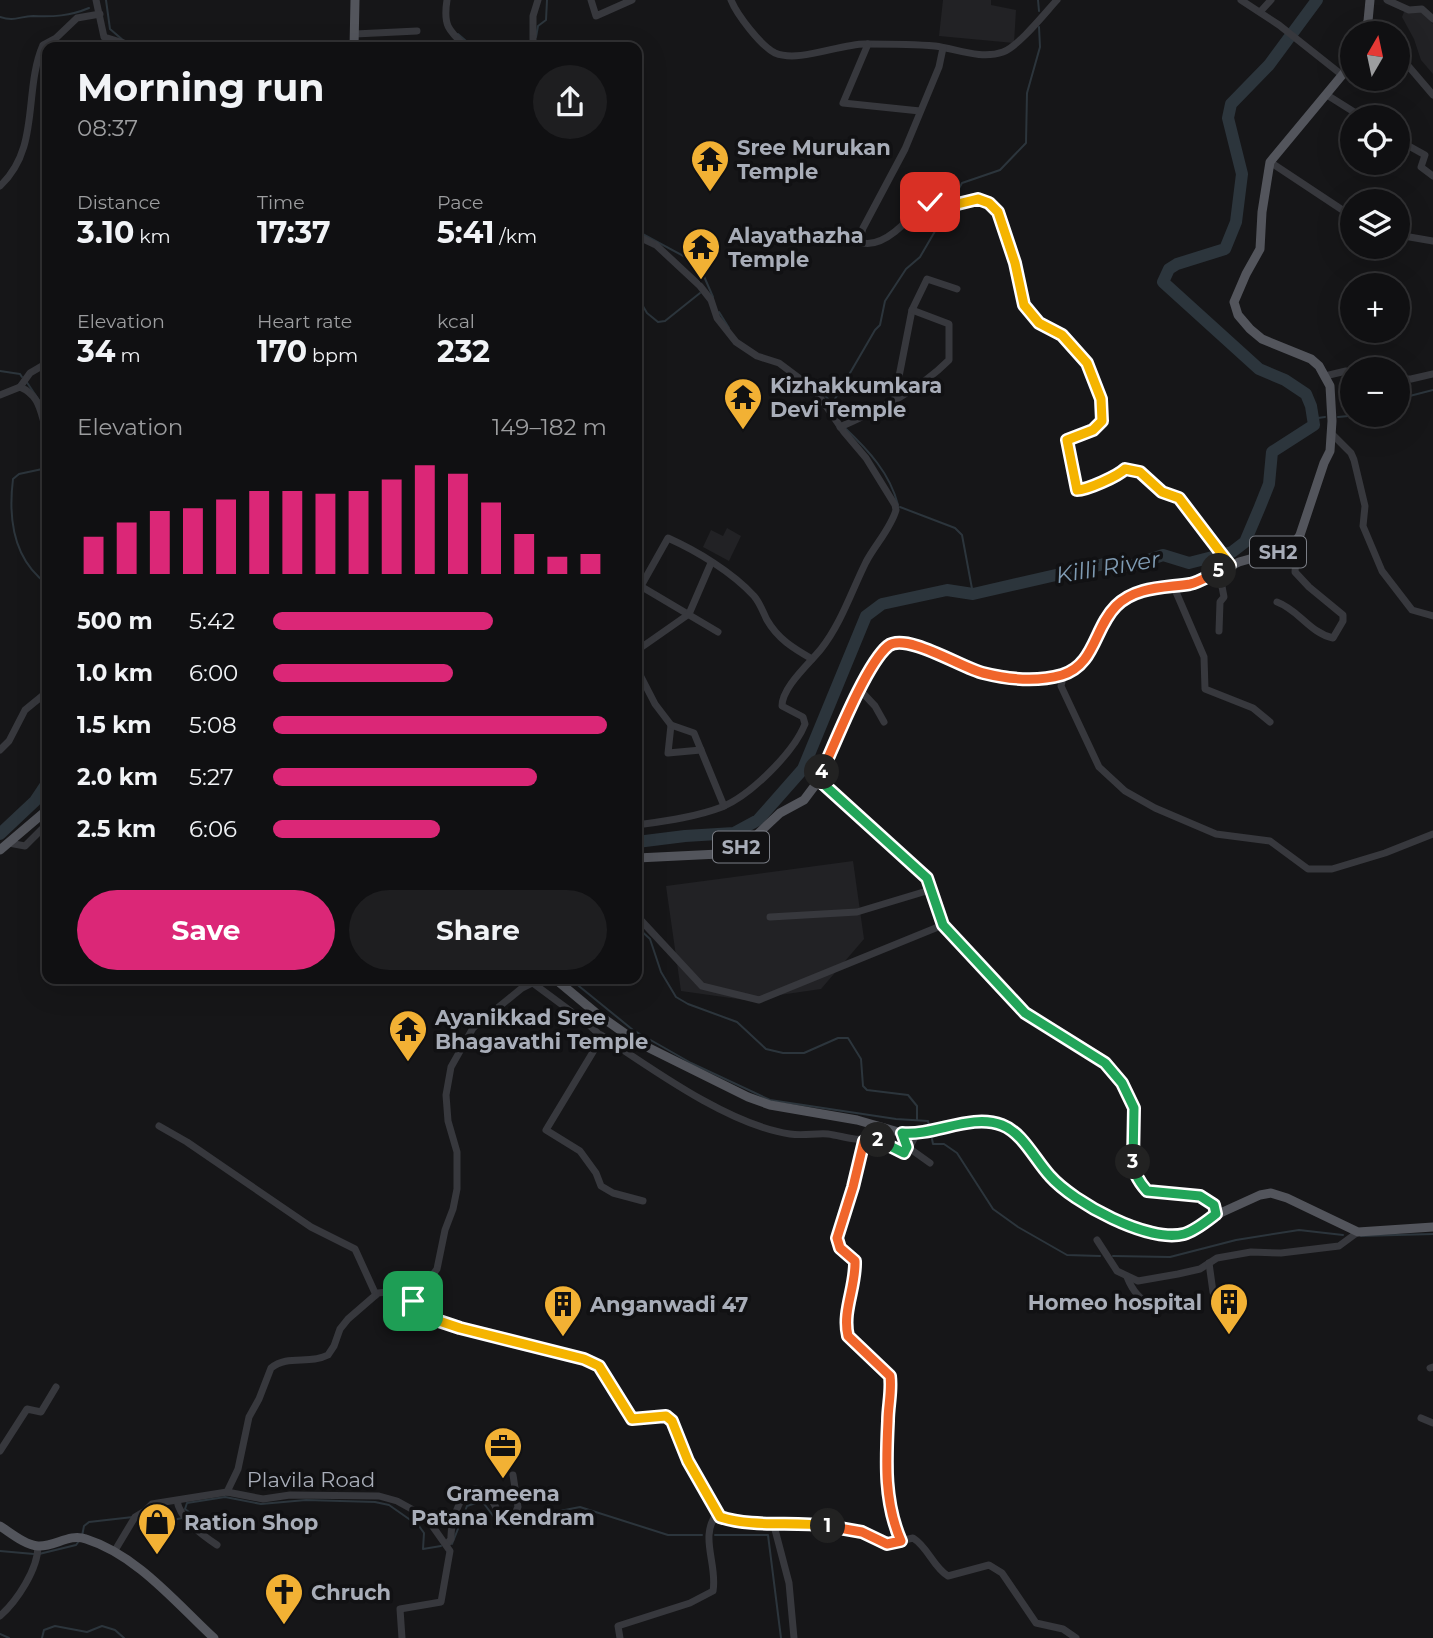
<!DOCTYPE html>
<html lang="en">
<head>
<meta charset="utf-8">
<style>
	:root { --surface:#101012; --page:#1e1e20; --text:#f1f3f6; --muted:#9c9d9f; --line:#303032; --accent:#db2777 }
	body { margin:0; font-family:Montserrat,sans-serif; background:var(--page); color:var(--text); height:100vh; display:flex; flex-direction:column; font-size:26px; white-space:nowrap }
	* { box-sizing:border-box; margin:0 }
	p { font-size:23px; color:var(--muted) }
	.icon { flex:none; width:38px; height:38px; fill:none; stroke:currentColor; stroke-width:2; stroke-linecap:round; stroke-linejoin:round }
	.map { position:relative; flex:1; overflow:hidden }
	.panel { position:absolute; left:42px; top:42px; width:600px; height:942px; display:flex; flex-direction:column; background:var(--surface); border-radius:14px; box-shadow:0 7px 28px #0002,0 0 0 2px var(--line) }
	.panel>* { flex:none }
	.needle { width:46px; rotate:9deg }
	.buttons { position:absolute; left:1340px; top:21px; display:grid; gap:14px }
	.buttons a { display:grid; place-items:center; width:70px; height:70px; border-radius:50%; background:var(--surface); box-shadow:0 7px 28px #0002,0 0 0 2px var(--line); font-size:35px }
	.pin { position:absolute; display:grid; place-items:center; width:60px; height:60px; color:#fff; margin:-30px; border-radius:14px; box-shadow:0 4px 10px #0006 }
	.km { position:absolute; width:35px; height:35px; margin:-18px; border-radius:50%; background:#222; color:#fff; font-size:19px; line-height:35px; text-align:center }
	.round { display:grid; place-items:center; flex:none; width:74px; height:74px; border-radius:37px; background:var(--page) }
	.summary { display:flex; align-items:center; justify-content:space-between; height:119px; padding:0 35px }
	h1 { font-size:38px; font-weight:700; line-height:52px }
	.stats { display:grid; grid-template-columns:repeat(3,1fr); gap:10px; height:119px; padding:7px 35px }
	.stats div { display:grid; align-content:center }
	.stats b { font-size:30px; font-weight:700 }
	.stats small { font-size:19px; font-weight:400 }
	.stats p { font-size:19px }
	.chart { height:196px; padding:14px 35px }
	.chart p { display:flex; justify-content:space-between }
	.chart svg { width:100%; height:126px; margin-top:7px; stroke:var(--accent); stroke-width:6 }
	.cta { display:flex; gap:14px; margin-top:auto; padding:14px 35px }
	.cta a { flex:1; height:80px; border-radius:42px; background:var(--accent); color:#fff; font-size:28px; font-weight:700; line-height:80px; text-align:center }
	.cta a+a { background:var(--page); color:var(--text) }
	ul { padding:0 35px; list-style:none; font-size:23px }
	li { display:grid; grid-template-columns:112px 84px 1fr; align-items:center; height:52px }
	li i { height:18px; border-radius:9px; background:var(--accent) }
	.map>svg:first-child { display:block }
	.built { fill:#222225 }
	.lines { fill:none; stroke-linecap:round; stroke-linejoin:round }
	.stream { stroke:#2c353c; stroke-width:2 }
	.river { stroke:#2c353c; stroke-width:12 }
	.minor { stroke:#37383d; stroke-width:7 }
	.major { stroke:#53555c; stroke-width:9 }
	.split-1-casing { stroke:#fff; stroke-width:14 }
	.split-2-casing { stroke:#fff; stroke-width:14 }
	.split-3-casing { stroke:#fff; stroke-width:14 }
	.split-4-casing { stroke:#fff; stroke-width:14 }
	.split-5-casing { stroke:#fff; stroke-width:14 }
	.split-6-casing { stroke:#fff; stroke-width:14 }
	.split-1 { stroke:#f5b400; stroke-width:9 }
	.split-2 { stroke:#f0652b; stroke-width:9 }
	.split-3 { stroke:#22a559; stroke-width:9 }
	.split-4 { stroke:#22a559; stroke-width:9 }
	.split-5 { stroke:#f0652b; stroke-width:9 }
	.split-6 { stroke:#f5b400; stroke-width:9 }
	.labels { text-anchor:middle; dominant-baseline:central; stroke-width:7; stroke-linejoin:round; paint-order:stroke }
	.shield { fill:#111113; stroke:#7b7e86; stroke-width:2 }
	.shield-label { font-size:19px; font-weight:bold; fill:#a8adb8 }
	.poi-label { font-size:21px; font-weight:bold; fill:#a8adb8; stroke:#111113; text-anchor:start }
	.street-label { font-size:21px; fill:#a8adb8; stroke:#111113 }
	.water-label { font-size:23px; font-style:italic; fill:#7f9bb3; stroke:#111113 }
</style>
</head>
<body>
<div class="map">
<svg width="1433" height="1638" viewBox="0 0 1433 1638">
	<rect width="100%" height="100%" fill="#161618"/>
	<g class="built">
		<polygon points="943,0 991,0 991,5 1016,10 1014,43 939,36"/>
		<polygon points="1404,12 1422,12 1433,24 1433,74 1421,60 1414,39 1402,17"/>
		<polygon points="727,528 741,536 729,561 703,547 711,530 723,536"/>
		<polygon points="853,861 864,939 821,989 745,1000 681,991 666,886"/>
	</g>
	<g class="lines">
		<g class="stream">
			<polyline points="106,0 110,29 131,47"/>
			<polyline points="1038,0 1039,11"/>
			<path d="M0,17C15,22 20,16 33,16C53,17 70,16 89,8"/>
			<polyline points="458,34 473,47"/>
			<polyline points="536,37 538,26 546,20 547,0"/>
			<polyline points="952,201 962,183 1000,170 1026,143 1027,93 1040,47 1039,27"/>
			<polyline points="637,231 689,259 703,274 713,297"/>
			<polyline points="637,296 647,313 658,322 665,321 700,293"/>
			<polyline points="719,312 729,328"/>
			<polyline points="0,371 20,374 22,377"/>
			<polyline points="26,381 47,412"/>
			<polyline points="818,388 830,401 834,412"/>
			<polyline points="1398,399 1433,390"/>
			<polyline points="832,404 875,330 880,325 885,301 906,269 920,257 945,214"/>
			<polyline points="1312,410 1318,418 1325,417"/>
			<polyline points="1338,417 1359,415"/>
			<path d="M845,428C868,450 890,473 898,505"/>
			<path d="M47,468L19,474L13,479C8,519 13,559 47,584"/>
			<polyline points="900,507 955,528 962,535 973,594"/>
			<polyline points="637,927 650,939 661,972 676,997 688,1004 737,1022 766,1049 783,1053 804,1053 838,1038 848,1038 861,1059 863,1086 867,1090 908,1095 917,1106 917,1120"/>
			<polyline points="569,978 633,1030 691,1063 770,1100 896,1119 928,1121 929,1126"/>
			<polyline points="932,1139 933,1144 944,1144 957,1153 993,1209 1018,1227 1067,1255 1100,1256"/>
			<polyline points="1361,1236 1433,1234"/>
			<polyline points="1113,1256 1170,1257 1236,1240 1299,1230 1343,1235"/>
			<polyline points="148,1512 156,1509 165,1514 169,1521 182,1518"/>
			<polyline points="187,1517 189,1512 185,1509 187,1503 225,1497 261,1504 306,1500 375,1502 389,1505 419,1526 424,1533 423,1549 441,1546"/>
			<polyline points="715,1535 768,1535 781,1638"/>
			<polyline points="82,1536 84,1526 89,1522 133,1517"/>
			<polyline points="452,1544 467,1506 482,1501 497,1521 504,1525 524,1518 580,1507 668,1535 702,1535"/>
			<polyline points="0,1551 34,1554"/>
			<polyline points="39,1554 76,1545 79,1541"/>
			<polyline points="0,1634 9,1638"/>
			<polyline points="42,1638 44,1630 55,1626 87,1632 102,1626 115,1630 124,1638"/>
		</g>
		<g class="river">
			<polyline points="0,834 35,801 47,783"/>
			<polyline points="637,842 685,836 734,833 758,820 803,769 866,616 882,604 947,590 973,594 1104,564 1131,566 1163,555 1189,563 1232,552 1245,542 1259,509 1269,484 1272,452 1314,425 1311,406 1306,394 1285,380 1259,369 1163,282 1169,269 1177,264 1225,249 1236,222 1242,174 1228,118 1231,104 1269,65 1317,0"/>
		</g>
		<g class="minor">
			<polyline points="96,0 104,37 124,43 126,47"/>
			<path d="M447,0C443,25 448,30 466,47"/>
			<polyline points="591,0 596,16 632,0"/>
			<path d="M731,0C737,15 761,46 775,53C799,63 839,44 865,44C888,44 912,44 935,46C957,49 981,60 1003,52C1019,46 1045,13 1057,0"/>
			<polyline points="1241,0 1279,25 1342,75"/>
			<polyline points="1387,0 1409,10 1422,9 1433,19"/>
			<polyline points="1260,12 1271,0"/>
			<polyline points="1368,21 1380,33"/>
			<polyline points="355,34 417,31"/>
			<polyline points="868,44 843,103 920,111"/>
			<polyline points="533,47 533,16 538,0"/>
			<path d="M943,48L939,67L905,149L863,228L859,242C884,251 911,217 925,200H929L938,208C955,208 975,193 990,204C1005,215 1015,259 1018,278C1020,287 1019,296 1023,304C1033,323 1046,323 1060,334C1082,350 1108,396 1101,423L1093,430L1067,440L1077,490C1087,490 1118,475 1125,469L1140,472L1162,492L1179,498L1230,565"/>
			<polyline points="1398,54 1433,95"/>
			<polyline points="1327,95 1362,117"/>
			<polyline points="1398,140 1425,155 1421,167 1433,176"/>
			<polyline points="1270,162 1353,217"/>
			<path d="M0,186C41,148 23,91 43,45L56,38L77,18L100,14"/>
			<polyline points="1398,235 1433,241"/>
			<path d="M637,236L656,245L700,286L711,300L717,318L736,342L757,356L779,363L815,390L844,432L866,458L895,505L896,510C891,528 875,545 866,562C852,590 841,624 821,649C809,664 782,687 782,706L803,717L805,724C794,752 751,795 722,807C696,817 665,821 637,825"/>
			<polyline points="1325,376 1346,371 1353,372"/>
			<polyline points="1398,379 1411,379 1433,374"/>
			<polyline points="20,387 30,373 47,363"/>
			<path d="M0,395L20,387C41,396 40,413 47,432"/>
			<polyline points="894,402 912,310 927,279 957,289"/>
			<path d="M840,427C880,409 918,391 949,360V324L912,310"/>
			<polyline points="1331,433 1351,453 1354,460 1365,506 1363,526 1382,571 1412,610 1433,616"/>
			<polyline points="1219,571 1224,597 1220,602 1219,631"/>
			<polyline points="637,584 718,632"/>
			<polyline points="1173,585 1204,657 1205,689 1253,708 1270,722"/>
			<path d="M641,586L668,538C697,551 732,572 754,596C760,603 763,612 767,620C778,639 793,648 812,659"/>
			<path d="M1277,602C1299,610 1310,633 1333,638L1343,621V615L1309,587L1295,572L1296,557L1292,547"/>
			<polyline points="637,655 639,649 689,614 711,563"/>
			<polyline points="637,669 655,704 671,725 668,753 701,750"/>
			<polyline points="1064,674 1061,686 1099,767 1125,791 1155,808 1216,834 1270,841 1308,869 1332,869 1385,853 1433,834"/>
			<polyline points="860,690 875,706 884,722"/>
			<polyline points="671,725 694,733 724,806"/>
			<polyline points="0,750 9,741 25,710 47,692"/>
			<path d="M819,780L927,878L943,925L1025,1013L1105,1063L1122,1083L1134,1108L1133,1167L1139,1182L1147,1191C1161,1193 1199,1194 1209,1200C1214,1204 1215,1208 1216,1215"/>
			<polyline points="9,843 25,846 47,824"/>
			<polyline points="637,916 702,986 759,1000 943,925"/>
			<polyline points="770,917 857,912 930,890"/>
			<polyline points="526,978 588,1024 593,1021 596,1013"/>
			<polyline points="588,1024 602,1037 546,1130 580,1151 596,1173 601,1186 613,1193 643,1201"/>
			<path d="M601,1035C652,1069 729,1125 790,1134C803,1136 816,1133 828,1134C843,1136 857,1142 870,1138L904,1153L907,1147L902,1133"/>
			<polyline points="159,1126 187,1142 311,1227 355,1249 376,1295"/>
			<polyline points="916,1135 909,1148 930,1163"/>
			<path d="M864,1141L853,1187L837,1238L840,1248L855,1261C856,1286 842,1311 848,1336L890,1376C892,1391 888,1406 888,1420C886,1462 884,1503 901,1541"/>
			<polyline points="1097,1240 1117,1271 1138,1281 1178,1274 1200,1269 1217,1258 1251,1252 1281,1253 1339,1246 1358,1232"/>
			<polyline points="1209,1263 1213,1292"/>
			<path d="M1127,1277C1133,1292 1140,1299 1153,1307"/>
			<polyline points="411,1304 437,1269 445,1230 453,1209 457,1189 457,1152 448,1121 446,1095 451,1067 473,1028 522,988 532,983"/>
			<polyline points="1430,1368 1433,1367"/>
			<polyline points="1421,1418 1433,1423"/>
			<polyline points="0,1451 27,1409 41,1412 56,1387"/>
			<path d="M227,1492L238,1469L249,1417L259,1399L271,1368C288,1354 309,1365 328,1355L334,1346L340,1329L348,1319L378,1293L387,1292L436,1320L479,1334L584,1359L599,1366L632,1419L666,1416L672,1421L688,1461L720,1517C741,1524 753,1522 774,1522C813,1522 854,1525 887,1544L913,1538C928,1547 933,1567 948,1576L989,1565L1002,1573L1036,1623L1063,1629L1076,1638"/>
			<path d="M177,1501C180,1519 202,1535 217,1545"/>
			<polyline points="773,1522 789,1583 794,1638"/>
			<path d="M447,1544L451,1539C450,1524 462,1479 483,1491C493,1496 495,1509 502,1518H513L518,1507L513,1475"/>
			<polyline points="114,1552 135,1517 145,1511 152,1504 158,1503 227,1492 263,1499 290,1495 379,1496 397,1501 426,1517 450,1551 441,1602 400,1609 402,1638"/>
			<path d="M0,1616C17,1601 38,1569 38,1546"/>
			<path d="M620,1638L618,1626L690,1603L713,1591C718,1564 698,1536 718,1512"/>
		</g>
		<g class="major">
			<polyline points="1363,33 1368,21 1370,0"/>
			<polyline points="354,47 355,0"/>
			<polyline points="0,850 47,810"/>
			<polyline points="637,858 719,854 746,845 780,813 804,800 819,780 851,708 871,671 881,653 891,644 902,643 925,649 980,672 1030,678 1048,678 1064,674 1081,665 1109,616 1123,600 1158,587 1193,584 1239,562 1292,547 1300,535 1324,463 1330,451 1332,421 1330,386 1319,366 1311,359 1262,339 1250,329 1238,315 1234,302 1246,274 1260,249 1262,212 1270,162 1353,62"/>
			<polyline points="554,978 596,1013 637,1042 748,1097 770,1105 857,1120 902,1133 916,1135 930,1132 980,1121 1007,1126 1018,1136 1051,1178 1070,1194 1134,1229 1170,1236 1187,1233 1216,1215 1260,1195 1271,1193 1287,1198 1358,1232 1433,1227"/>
			<path d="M0,1526C11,1533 25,1545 38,1546C55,1547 69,1533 86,1539C137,1555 176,1603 214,1638"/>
		</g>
	</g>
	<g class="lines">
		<defs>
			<path id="split-1" d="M413,1301L411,1304L436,1320L460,1328L584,1359L599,1366L632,1419L666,1416L672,1421L688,1461L720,1517C754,1528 792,1521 828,1526"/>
			<path id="split-2" d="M828,1526L862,1532L887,1544L901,1541C884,1502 886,1462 888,1421C888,1406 892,1391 890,1376L848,1336C842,1311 856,1287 855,1261L840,1248L837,1238L853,1187L864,1141L870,1138L878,1140"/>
			<path id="split-3" d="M878,1140L904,1153L907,1147L902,1133C935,1136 971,1113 1002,1125C1023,1133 1035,1160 1050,1176C1074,1203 1148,1243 1184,1234C1195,1231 1207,1221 1216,1214L1214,1205L1200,1196L1147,1191C1140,1183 1133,1173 1133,1162"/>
			<polyline id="split-4" points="822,772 819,780 927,878 943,925 1025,1013 1105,1063 1122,1083 1134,1108 1133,1162"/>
			<path id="split-5" d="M822,772C835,743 866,664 888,646C906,632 962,668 983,673C1007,679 1037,682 1062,675C1095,665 1094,628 1116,606C1136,586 1165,588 1190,584C1200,582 1210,575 1219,571"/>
			<path id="split-6" d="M930,202L936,208H941L978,199L989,203L998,212L1015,263L1024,305L1039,323L1062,335L1087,363L1101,399L1102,421L1093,430L1067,440L1077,490C1087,490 1118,476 1125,469L1140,472L1162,492L1179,498L1230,565L1219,571"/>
		</defs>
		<use href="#split-1" class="split-1-casing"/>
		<use href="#split-2" class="split-2-casing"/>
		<use href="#split-3" class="split-3-casing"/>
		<use href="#split-4" class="split-4-casing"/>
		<use href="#split-5" class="split-5-casing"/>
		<use href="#split-6" class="split-6-casing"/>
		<use href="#split-1" class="split-1"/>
		<use href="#split-2" class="split-2"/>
		<use href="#split-3" class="split-3"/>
		<use href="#split-4" class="split-4"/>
		<use href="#split-5" class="split-5"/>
		<use href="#split-6" class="split-6"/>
	</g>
	<defs>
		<symbol id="temple-pin" viewBox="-11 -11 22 30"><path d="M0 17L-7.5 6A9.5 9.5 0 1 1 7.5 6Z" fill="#f2b134" stroke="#111113"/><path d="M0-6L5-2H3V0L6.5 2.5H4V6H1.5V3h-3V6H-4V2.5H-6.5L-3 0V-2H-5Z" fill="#111"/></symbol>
		<symbol id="building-pin" viewBox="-11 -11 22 30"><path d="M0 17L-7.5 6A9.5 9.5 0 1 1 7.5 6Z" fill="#f2b134" stroke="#111113"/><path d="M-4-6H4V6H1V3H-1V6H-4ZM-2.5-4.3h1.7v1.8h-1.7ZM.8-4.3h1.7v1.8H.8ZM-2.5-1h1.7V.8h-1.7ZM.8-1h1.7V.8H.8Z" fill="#111"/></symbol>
		<symbol id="office-pin" viewBox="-11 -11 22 30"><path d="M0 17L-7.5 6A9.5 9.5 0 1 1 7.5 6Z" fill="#f2b134" stroke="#111113"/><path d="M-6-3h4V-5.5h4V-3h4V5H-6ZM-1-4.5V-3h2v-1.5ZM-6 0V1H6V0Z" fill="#111"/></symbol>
		<symbol id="shop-pin" viewBox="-11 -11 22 30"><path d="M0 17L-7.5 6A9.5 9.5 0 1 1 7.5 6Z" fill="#f2b134" stroke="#111113"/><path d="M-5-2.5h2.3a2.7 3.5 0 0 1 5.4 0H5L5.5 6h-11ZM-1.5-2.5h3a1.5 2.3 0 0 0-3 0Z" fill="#111"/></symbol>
		<symbol id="church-pin" viewBox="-11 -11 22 30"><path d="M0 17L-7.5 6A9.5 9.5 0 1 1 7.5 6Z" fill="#f2b134" stroke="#111113"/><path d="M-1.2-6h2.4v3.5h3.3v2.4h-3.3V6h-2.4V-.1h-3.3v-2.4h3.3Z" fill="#111"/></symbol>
	</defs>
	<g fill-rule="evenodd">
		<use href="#temple-pin" x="688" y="137" width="44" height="60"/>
		<use href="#temple-pin" x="679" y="225" width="44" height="60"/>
		<use href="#temple-pin" x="721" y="375" width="44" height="60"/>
		<use href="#temple-pin" x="386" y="1007" width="44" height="60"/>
		<use href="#building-pin" x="1207" y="1280" width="44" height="60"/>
		<use href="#building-pin" x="541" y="1282" width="44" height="60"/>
		<use href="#office-pin" x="481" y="1424" width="44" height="60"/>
		<use href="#shop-pin" x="135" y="1500" width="44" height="60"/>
		<use href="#church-pin" x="262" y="1570" width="44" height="60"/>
	</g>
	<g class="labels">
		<g class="shield">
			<rect x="1250" y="536.5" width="56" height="31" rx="5"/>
			<rect x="713" y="831.5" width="56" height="31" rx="5"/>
		</g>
		<g class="shield-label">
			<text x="1278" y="552">SH2</text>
			<text x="741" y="847">SH2</text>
		</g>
		<g class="poi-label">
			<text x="737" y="147">Sree Murukan<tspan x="737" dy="24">Temple</tspan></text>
			<text x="728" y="235">Alayathazha<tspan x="728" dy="24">Temple</tspan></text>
			<text x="770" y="385">Kizhakkumkara<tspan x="770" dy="24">Devi Temple</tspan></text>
			<text x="435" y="1017">Ayanikkad Sree<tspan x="435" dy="24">Bhagavathi Temple</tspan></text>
			<text x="1202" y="1302" text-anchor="end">Homeo hospital</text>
			<text x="590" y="1304">Anganwadi 47</text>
			<text x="503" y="1493" text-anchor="middle">Grameena<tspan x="503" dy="24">Patana Kendram</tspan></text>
			<text x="184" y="1522">Ration Shop</text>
			<text x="311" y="1592">Chruch</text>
		</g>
		<g class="street-label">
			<text x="311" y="1479">Plavila Road</text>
		</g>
		<g class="water-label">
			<text transform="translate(1108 567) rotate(-9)">Killi River</text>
		</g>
	</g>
</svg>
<div class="buttons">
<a><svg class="needle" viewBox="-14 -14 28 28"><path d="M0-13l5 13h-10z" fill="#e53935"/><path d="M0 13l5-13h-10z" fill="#9c9d9f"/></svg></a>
<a><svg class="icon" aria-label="locate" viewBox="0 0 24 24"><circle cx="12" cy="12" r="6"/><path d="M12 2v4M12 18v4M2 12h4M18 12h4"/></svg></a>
<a><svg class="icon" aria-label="layers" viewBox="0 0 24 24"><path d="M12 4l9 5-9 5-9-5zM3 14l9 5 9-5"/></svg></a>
<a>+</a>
<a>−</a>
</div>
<div class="pin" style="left:413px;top:1301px;background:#1e9e55"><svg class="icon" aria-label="arrive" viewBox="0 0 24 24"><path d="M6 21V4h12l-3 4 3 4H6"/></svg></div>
<div class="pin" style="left:930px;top:202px;background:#d93025"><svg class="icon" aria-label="check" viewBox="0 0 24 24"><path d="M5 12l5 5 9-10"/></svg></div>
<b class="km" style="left:828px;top:1526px">1</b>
<b class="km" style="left:878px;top:1140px">2</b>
<b class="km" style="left:1133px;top:1162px">3</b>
<b class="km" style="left:822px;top:772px">4</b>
<b class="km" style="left:1219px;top:571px">5</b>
<section class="panel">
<div class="summary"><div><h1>Morning run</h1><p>08:37</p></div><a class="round"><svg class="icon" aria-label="share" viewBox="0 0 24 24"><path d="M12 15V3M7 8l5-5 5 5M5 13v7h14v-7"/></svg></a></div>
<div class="stats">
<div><p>Distance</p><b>3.10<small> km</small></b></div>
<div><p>Time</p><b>17:37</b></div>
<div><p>Pace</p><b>5:41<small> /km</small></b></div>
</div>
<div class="stats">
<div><p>Elevation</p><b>34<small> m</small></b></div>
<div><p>Heart rate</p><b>170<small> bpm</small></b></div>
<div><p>kcal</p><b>232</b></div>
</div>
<div class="chart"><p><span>Elevation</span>149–182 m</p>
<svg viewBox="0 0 160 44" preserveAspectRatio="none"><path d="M5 44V31M15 44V26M25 44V22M35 44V21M45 44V18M55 44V15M65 44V15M75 44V16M85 44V15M95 44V11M105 44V6M115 44V9M125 44V19M135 44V30M145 44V38M155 44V37"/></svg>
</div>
<ul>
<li><b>500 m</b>5:42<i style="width:66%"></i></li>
<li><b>1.0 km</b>6:00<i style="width:54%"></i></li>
<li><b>1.5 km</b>5:08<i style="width:100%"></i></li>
<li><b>2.0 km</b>5:27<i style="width:79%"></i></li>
<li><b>2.5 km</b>6:06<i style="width:50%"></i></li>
</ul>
<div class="cta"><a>Save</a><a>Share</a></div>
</section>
</div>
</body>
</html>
